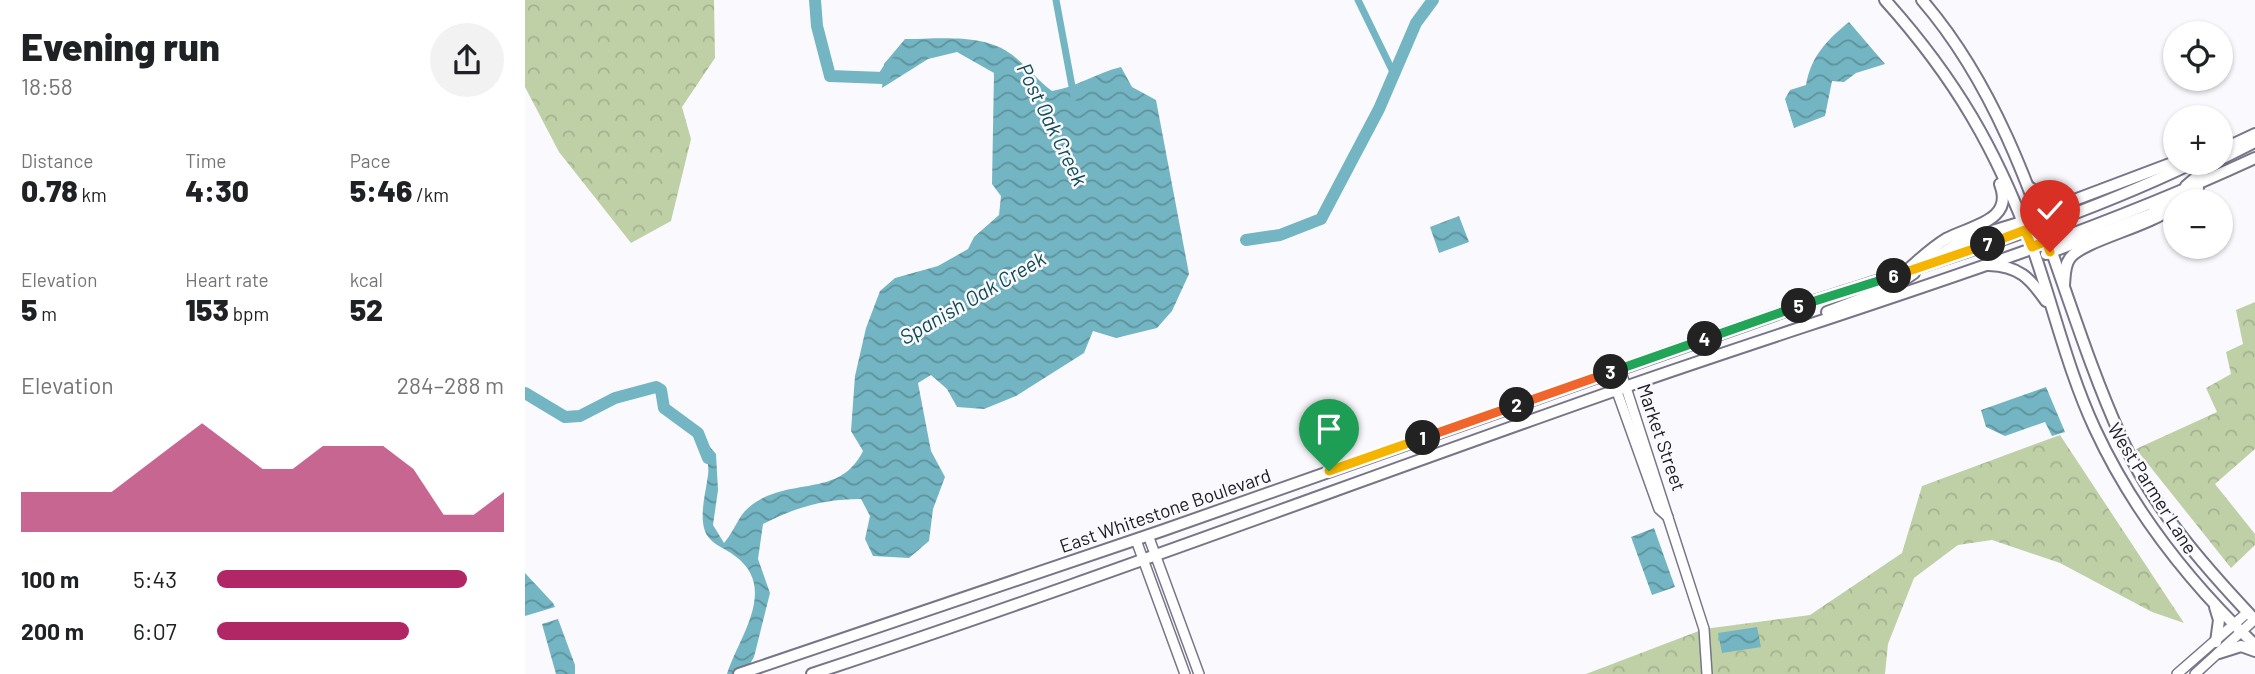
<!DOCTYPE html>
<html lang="en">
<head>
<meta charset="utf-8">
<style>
	:root { --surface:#fff; --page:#f2f2f2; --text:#202124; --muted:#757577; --accent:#b12665 }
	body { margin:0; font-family:Barlow,sans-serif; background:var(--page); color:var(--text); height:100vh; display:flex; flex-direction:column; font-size:26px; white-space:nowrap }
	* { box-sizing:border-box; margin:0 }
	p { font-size:23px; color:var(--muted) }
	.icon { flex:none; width:38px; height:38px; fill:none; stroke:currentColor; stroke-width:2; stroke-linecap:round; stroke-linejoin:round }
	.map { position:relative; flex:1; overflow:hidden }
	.sheet { display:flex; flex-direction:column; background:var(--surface); width:525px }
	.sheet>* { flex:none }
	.controls { position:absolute; left:1638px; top:21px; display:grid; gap:14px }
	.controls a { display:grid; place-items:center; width:70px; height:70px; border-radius:50%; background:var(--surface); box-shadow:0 2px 5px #0004; font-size:35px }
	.pin { position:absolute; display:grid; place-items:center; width:60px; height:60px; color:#fff; margin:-72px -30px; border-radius:50% 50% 50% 0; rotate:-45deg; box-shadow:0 0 7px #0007 }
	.pin .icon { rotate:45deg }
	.km { position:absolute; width:35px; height:35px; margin:-18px; border-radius:50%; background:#222; color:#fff; font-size:19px; line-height:35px; text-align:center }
	.round { display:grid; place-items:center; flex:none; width:74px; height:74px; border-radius:37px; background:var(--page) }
	.headline { display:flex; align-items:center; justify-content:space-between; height:119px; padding:0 21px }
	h1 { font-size:38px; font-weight:800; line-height:52px }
	.figures { display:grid; grid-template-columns:repeat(3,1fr); gap:10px; height:119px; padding:7px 21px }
	.figures div { display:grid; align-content:center }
	.figures b { font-size:30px; font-weight:800 }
	.figures small { font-size:19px; font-weight:400 }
	.figures p { font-size:19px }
	.chart { height:196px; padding:14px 21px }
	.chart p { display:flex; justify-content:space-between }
	.chart svg { width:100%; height:126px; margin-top:7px; fill:var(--accent); opacity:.7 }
	ul { padding:0 21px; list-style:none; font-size:23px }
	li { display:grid; grid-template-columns:112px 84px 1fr; align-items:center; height:52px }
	li i { height:18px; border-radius:9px; background:var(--accent) }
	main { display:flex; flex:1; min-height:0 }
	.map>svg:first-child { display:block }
	.forest { fill:url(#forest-crowns) }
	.water { fill:url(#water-waves) }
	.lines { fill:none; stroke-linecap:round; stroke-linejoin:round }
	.canal { stroke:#73b5c2; stroke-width:7 }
	.river { stroke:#73b5c2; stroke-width:12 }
	.minor-casing { stroke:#787588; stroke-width:12 }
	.major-casing { stroke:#787588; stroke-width:14 }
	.minor { stroke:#fff; stroke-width:9 }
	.major { stroke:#fff; stroke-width:10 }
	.split-1-casing { stroke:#fff; stroke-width:14 }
	.split-2-casing { stroke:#fff; stroke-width:14 }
	.split-3-casing { stroke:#fff; stroke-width:14 }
	.split-4-casing { stroke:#fff; stroke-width:14 }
	.split-5-casing { stroke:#fff; stroke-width:14 }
	.split-6-casing { stroke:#fff; stroke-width:14 }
	.split-7-casing { stroke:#fff; stroke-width:14 }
	.split-8-casing { stroke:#fff; stroke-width:14 }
	.split-1 { stroke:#f5b400; stroke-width:9 }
	.split-2 { stroke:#f0652b; stroke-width:9 }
	.split-3 { stroke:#f0652b; stroke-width:9 }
	.split-4 { stroke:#22a559; stroke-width:9 }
	.split-5 { stroke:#22a559; stroke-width:9 }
	.split-6 { stroke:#22a559; stroke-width:9 }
	.split-7 { stroke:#f5b400; stroke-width:9 }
	.split-8 { stroke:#f5b400; stroke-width:9 }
	.labels { text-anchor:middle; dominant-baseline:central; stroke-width:5; stroke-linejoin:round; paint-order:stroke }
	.street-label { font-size:19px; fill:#1c1a22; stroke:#fafafe }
	.water-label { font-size:21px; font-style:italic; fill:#114c56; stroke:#fafafe }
</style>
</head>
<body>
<main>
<section class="sheet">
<div class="headline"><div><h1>Evening run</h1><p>18:58</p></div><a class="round"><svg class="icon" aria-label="share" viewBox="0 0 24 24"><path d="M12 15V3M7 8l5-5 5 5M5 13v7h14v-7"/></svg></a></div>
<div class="figures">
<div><p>Distance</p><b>0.78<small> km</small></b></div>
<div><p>Time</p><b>4:30</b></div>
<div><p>Pace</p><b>5:46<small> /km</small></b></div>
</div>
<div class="figures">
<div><p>Elevation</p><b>5<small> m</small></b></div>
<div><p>Heart rate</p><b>153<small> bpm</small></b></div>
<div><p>kcal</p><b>52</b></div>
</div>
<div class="chart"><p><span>Elevation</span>284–288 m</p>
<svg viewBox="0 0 160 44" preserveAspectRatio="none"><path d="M0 44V30L10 30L20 30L30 30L40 22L50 14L60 6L70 14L80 22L90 22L100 14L110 14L120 14L130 22L140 38L150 38L160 30V44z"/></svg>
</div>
<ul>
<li><b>100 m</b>5:43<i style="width:87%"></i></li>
<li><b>200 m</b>6:07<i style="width:67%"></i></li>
</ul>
</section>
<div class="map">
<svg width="1730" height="674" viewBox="0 0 1730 674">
	<defs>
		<pattern id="forest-crowns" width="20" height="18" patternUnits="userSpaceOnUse" patternTransform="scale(1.75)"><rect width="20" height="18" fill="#bfd0a6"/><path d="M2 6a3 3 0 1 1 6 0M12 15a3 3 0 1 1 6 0" fill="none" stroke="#a4b28f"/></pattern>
		<pattern id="water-waves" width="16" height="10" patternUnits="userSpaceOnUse" patternTransform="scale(1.75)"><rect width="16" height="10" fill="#73b5c2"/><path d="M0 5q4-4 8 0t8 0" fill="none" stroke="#5e929d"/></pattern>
	</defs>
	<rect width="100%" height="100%" fill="#fafafe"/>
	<g class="forest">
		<polygon points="0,0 189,0 190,58 157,107 166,139 146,221 106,243 34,152 0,87"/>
		<polygon points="1730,302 1730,449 1690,484 1730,534 1730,545 1706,568 1611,449 1692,412 1681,388 1706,374 1701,352 1718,344 1711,310"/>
		<polygon points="1535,435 1659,623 1627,612 1535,563 1467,540 1433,545 1389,578 1363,644 1360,674 1061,674 1179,629 1285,615 1377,553 1397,486"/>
	</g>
	<g class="water">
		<path d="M1324,22L1360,64L1331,73L1319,82L1307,81L1300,116L1269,128L1260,99L1265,90L1281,85C1286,56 1302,40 1324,22Z"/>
		<path d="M380,39C413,39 458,33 486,54C501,65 512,80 527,91C552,87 571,73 596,67L607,87L631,100L664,274L647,311L632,328L591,338L568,331L559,353L491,396L459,409L432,407L422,389L406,375L393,383L406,451L420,477L408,509L404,541L384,558L348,556L340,539L345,516L336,499C299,499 271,507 238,524L233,559L245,593L229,657L219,674H202C213,638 254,588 210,556C199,547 183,544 179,528C175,511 181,491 183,475C185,462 178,444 173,433L191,454L193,490L188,525L199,543C214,525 212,512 236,499C274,479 316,495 338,451L326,431L330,376L341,328L355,291L370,278L413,266L443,249L449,237L474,215L476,196L467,184L469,73L432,52L403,59L357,88L359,64Z"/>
		<polygon points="934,216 944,242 914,253 905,227"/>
		<polygon points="1521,387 1540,432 1527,436 1520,422 1480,436 1461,427 1456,410"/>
		<polygon points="1129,528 1150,587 1127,595 1106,537"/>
		<polygon points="0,573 28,603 30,607 0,616"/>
		<polygon points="33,619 50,665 50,674 31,674 17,624"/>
		<polygon points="1232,627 1236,647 1197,653 1193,633"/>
	</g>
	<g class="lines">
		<g class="canal">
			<polyline points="531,0 549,97"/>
			<polyline points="833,0 869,74"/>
		</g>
		<g class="river">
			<polyline points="290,0 292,26 305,76 358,78 367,64"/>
			<polyline points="721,240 755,235 796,219 854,109 891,23 908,0"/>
			<polyline points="0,393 40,417 55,416 90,398 131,387 136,390 139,408 173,433 183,458"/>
		</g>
		<defs>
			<g id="minor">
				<polyline points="1095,369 1179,629 1182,674"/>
				<polyline points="1085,372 1134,509 1143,517"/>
				<polyline points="623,535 674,674"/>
				<polyline points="611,540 660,674"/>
				<polyline points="1652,674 1723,612"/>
				<polyline points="1670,674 1729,620"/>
			</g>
			<g id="major">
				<path d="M1360,0C1430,78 1472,150 1508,249C1529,309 1543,371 1570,429C1608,511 1665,583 1730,645"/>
				<path d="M1397,0C1504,124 1530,291 1596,437C1627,507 1678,565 1730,620"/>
				<polyline points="1696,150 1730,134"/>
				<polyline points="1696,159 1730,142"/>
				<polyline points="1661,186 1688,163"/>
				<polyline points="1504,187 1524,201 1544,202 1650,162"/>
				<polyline points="1656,201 1673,188"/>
				<polyline points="1521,254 1626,214 1649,196"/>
				<polyline points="1402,263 1438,240 1497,222 1504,213 1506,202"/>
				<path d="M1464,265C1494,266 1505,278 1521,301"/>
				<path d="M1381,271C1394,260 1406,248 1421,239C1445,226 1490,221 1475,184"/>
				<path d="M1539,285C1540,276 1539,266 1545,258C1559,240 1624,227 1650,206"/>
				<polyline points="1302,312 1370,286 1389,273"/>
				<polyline points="1690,607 1694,620 1691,642"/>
				<polyline points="1694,653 1716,646 1730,651"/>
				<path d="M214,674L636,531L1289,301C1417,260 1547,221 1668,163"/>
				<path d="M287,674C560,584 829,482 1100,387C1311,313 1527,252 1730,158"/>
			</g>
		</defs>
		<use href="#minor" class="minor-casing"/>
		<use href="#major" class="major-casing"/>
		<use href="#minor" class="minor"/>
		<use href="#major" class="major"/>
	</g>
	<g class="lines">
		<defs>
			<polyline id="split-1" points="804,471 898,438"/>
			<polyline id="split-2" points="898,438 992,405"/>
			<polyline id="split-3" points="992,405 1086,372"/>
			<polyline id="split-4" points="1086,372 1180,339"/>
			<polyline id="split-5" points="1180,339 1274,306"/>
			<polyline id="split-6" points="1274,306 1369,276"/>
			<polyline id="split-7" points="1369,276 1463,244"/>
			<polyline id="split-8" points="1463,244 1500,230 1507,247 1521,241 1525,252"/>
		</defs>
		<use href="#split-1" class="split-1-casing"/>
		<use href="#split-2" class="split-2-casing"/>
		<use href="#split-3" class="split-3-casing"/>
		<use href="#split-4" class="split-4-casing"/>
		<use href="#split-5" class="split-5-casing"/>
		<use href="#split-6" class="split-6-casing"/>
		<use href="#split-7" class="split-7-casing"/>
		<use href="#split-8" class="split-8-casing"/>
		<use href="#split-1" class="split-1"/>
		<use href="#split-2" class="split-2"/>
		<use href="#split-3" class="split-3"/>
		<use href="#split-4" class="split-4"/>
		<use href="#split-5" class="split-5"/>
		<use href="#split-6" class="split-6"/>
		<use href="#split-7" class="split-7"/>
		<use href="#split-8" class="split-8"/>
	</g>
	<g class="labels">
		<g class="street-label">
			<text transform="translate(1137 437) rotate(71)">Market Street</text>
			<text transform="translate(1628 488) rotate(58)">West Parmer Lane</text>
			<text transform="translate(640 510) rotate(-19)">East Whitestone Boulevard</text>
		</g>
		<g class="water-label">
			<text transform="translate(528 124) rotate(64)">Post Oak Creek</text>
			<text transform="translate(447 297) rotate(-30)">Spanish Oak Creek</text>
		</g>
	</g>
</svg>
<div class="controls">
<a><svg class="icon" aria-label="locate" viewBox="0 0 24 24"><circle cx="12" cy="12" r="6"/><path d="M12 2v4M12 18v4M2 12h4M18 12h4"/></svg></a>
<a>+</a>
<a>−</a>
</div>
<div class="pin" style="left:804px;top:471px;background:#1e9e55"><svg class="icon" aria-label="arrive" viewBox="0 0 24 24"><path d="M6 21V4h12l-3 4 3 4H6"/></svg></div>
<div class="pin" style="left:1525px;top:252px;background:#d93025"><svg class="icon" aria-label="check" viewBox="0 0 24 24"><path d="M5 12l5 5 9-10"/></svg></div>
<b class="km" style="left:898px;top:438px">1</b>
<b class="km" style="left:992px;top:405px">2</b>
<b class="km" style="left:1086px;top:372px">3</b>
<b class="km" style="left:1180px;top:339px">4</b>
<b class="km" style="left:1274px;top:306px">5</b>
<b class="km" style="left:1369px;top:276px">6</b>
<b class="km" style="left:1463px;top:244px">7</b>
</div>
</main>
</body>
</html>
